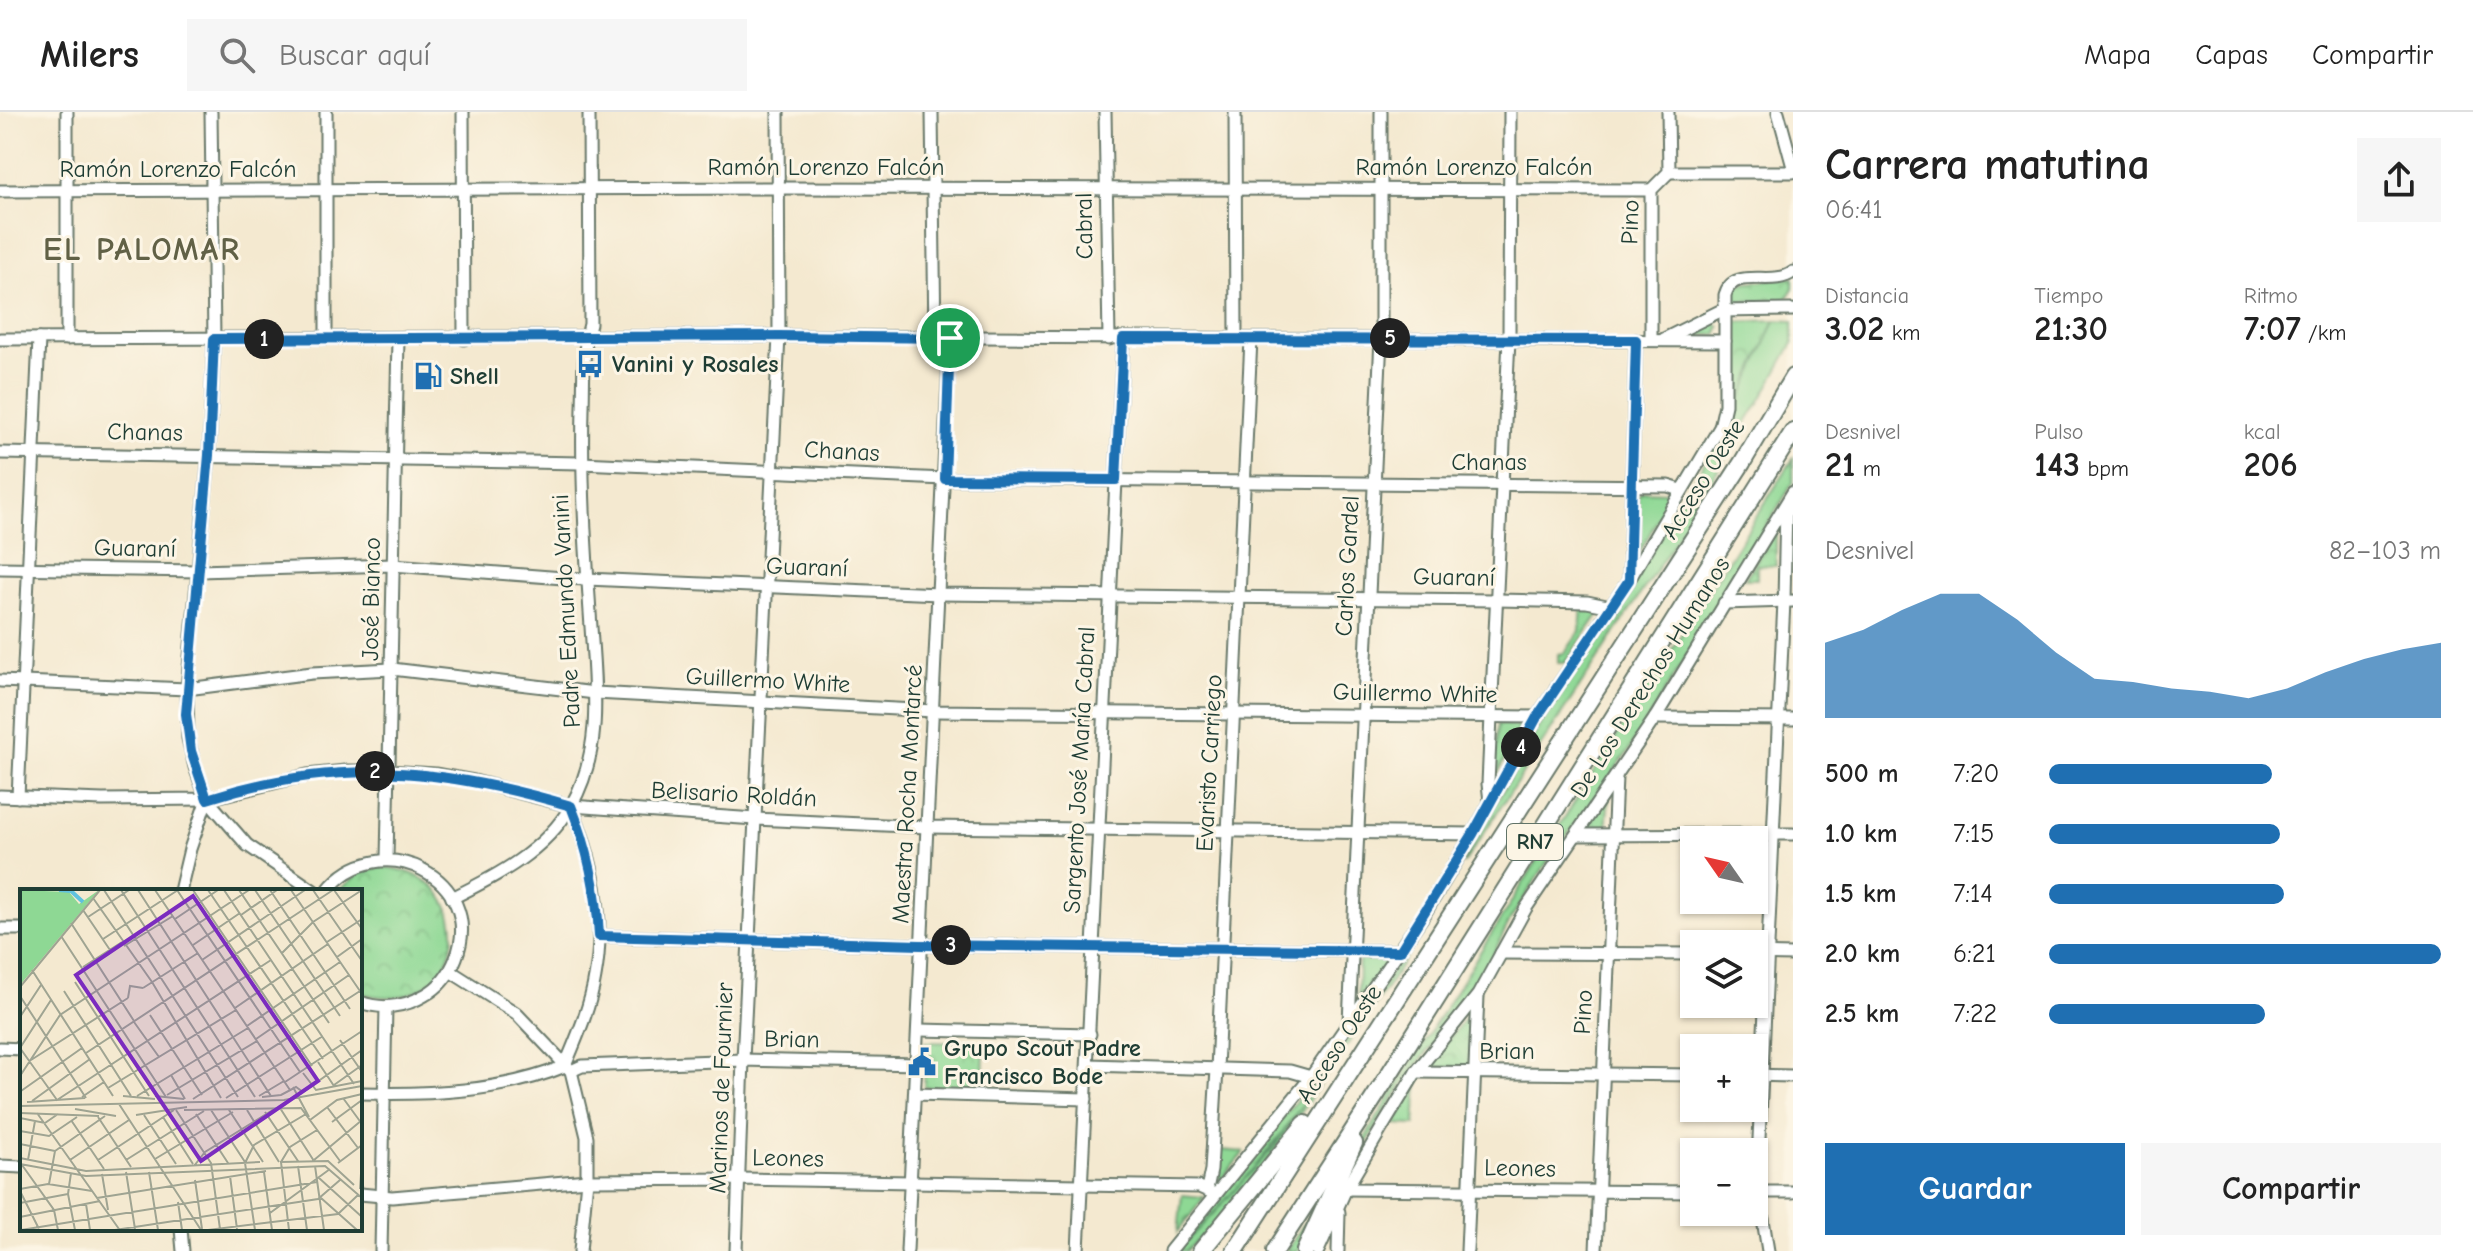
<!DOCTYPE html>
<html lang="es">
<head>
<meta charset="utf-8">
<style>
	:root { --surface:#fff; --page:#f6f6f6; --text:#222; --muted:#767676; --line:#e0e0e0; --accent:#1f6fb2 }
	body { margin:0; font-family:"Comic Neue",sans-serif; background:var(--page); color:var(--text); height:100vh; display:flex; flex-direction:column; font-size:30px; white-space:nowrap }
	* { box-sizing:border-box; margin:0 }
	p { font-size:26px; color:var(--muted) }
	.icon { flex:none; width:44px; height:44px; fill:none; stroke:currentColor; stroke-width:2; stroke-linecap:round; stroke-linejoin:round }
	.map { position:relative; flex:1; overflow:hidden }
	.details { display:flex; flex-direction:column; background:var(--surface); width:680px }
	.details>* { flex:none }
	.needle { width:52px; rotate:304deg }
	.fabs { position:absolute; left:1680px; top:714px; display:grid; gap:16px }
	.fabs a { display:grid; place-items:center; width:88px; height:88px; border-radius:0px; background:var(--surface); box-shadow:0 2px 6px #0004; font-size:40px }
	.pin { position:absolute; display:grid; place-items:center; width:68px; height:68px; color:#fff; margin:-34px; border:4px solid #fff; border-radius:50%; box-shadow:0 2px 8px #0007 }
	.km { position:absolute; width:40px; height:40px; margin:-20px; border-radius:50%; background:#222; color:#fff; font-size:22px; line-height:40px; text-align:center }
	.round { display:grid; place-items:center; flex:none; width:84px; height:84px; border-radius:0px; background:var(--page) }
	.overview { display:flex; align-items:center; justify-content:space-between; height:136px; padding:0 32px }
	h1 { font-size:44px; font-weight:600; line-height:60px }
	.figures { display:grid; grid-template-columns:repeat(3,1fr); gap:12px; height:136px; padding:8px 32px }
	.figures div { display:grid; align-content:center }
	.figures b { font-size:34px; font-weight:600 }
	.figures small { font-size:22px; font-weight:400 }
	.figures p { font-size:22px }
	.chart { height:224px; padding:16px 32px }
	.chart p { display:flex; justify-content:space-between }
	.chart svg { width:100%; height:144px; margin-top:8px; fill:var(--accent); opacity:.7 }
	.action { display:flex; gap:16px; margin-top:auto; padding:16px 32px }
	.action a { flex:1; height:92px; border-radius:0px; background:var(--accent); color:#fff; font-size:32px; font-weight:600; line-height:92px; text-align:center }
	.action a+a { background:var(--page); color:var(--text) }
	ul { padding:0 32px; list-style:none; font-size:26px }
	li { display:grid; grid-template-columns:128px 96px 1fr; align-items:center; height:60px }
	li i { height:20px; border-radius:10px; background:var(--accent) }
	header { display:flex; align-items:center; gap:48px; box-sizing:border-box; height:112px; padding:0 40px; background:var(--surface); border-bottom:2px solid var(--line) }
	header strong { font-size:38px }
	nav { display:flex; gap:44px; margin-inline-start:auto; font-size:28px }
	.search { width:560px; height:72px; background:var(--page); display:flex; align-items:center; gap:20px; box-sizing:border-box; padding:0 28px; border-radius:0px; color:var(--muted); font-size:30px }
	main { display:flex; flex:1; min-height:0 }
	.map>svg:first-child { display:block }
	.grass { fill:#8ed894; stroke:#568a64; stroke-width:2 }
	.park { fill:url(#park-crowns); stroke:#568a64; stroke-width:2 }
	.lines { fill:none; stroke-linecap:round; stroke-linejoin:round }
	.minor-casing { stroke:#6a796b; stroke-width:15 }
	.highway-casing { stroke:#6a796b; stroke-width:20 }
	.minor { stroke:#fff; stroke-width:11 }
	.highway { stroke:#fff; stroke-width:16 }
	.route-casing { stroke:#fff; stroke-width:16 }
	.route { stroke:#1f6fb2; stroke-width:10 }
	.labels { text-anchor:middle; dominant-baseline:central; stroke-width:6; stroke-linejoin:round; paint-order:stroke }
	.shield { fill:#fcf5e5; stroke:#617469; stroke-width:2 }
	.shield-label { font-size:22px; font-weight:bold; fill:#1f3d34 }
	.street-label { font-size:24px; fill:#1f3d34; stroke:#fcf5e5 }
	.poi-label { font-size:24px; font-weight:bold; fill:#1f3d34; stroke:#fcf5e5; text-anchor:start }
	.district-label { font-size:32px; font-weight:bold; letter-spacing:2px; fill:#616146; stroke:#fcf5e5 }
	.inset-river { fill:none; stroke:#60c2de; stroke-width:4 }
	.inset-road { fill:none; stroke:#9fa492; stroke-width:2 }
	.view { fill:#7b2cbf; fill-opacity:0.15; stroke:#7b2cbf; stroke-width:4 }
	.inset-edge { fill:none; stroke:#1f3d34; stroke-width:4 }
</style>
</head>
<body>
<header>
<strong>Milers</strong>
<div class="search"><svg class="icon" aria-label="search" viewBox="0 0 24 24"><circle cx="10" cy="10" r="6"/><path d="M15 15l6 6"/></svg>Buscar aquí</div>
<nav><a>Mapa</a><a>Capas</a><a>Compartir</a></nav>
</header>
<main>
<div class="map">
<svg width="1793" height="1139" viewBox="0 0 1793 1139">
	<defs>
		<pattern id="park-crowns" width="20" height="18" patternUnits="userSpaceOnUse" patternTransform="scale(2)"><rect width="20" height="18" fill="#8ed894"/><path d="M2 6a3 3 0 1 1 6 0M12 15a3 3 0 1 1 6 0" fill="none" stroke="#7aba80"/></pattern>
	</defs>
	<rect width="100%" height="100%" fill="#fcf5e5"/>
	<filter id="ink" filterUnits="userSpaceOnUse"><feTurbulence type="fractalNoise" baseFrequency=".0125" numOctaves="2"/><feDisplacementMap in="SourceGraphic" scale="16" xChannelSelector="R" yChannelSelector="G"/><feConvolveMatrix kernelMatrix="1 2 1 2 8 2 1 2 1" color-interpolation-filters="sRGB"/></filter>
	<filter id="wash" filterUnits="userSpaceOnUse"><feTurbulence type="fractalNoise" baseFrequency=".006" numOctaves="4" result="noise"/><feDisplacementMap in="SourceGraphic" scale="32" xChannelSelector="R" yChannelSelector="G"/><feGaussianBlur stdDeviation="1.8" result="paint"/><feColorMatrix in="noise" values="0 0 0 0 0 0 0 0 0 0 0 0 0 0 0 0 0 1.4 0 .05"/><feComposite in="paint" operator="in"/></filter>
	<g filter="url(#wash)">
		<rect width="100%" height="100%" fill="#f4e9d0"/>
		<g class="grass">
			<polygon points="1775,208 1793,209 1793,231 1762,286 1664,446 1464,751 1462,751 1539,614 1615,500 1726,315 1729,315"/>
			<polygon points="1793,347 1793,371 1627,641 1546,752 1511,806 1474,881 1413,958 1383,1003 1351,1058 1311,1139 1343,1065 1370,1017 1523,771"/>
			<polygon points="1642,379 1667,380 1670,384 1634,451 1638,383"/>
			<polygon points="1498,612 1520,614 1498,661 1494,661"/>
			<polygon points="1424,812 1427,812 1392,868 1260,1060 1229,1099 1186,1139 1178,1138 1273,1036 1318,969 1331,945 1354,916"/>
			<polygon points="1390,847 1358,887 1359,848"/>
			<polygon points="1320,1085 1323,1086 1298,1139 1287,1139"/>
		</g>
		<g class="park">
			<polygon points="1793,165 1793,176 1786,188 1732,189 1734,178 1740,171"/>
			<polygon points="1775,208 1729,315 1726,315 1730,288 1731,210"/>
			<polygon points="1711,209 1720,214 1716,223 1686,223"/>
			<polygon points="1776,417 1776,454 1757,453 1757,467 1745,467"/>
			<polygon points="1582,496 1597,497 1598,503 1565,551 1558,551 1558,542 1565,541 1580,519"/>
			<polygon points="1609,683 1606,718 1585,717"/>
			<path d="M380,755C492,761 467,911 360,881V779H338L360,761Z"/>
			<polygon points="1472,898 1468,956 1426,955"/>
			<polygon points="925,930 984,931 983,976 924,975"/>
			<path d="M1331,945C1291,1019 1237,1078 1178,1138Z"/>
			<polygon points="1418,972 1415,1013 1394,1012"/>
			<polygon points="1221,1038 1244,1040 1221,1068 1219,1067"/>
			<polygon points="1182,1083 1204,1085 1178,1120"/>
		</g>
	</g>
	<g filter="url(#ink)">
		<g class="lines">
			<defs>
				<g id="minor">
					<polyline points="211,0 214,227 209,343 187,577 188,626 195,655 207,687 247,733 314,779"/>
					<polyline points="326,0 326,226"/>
					<polyline points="463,0 464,227"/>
					<polyline points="932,0 935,226"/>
					<polyline points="1105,0 1109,227"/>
					<polyline points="1235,0 1236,226"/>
					<polyline points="1778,0 1793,55"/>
					<polyline points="1669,60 1793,60"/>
					<polyline points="0,79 778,76 1651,78"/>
					<polyline points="0,227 779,224 1725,229"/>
					<polyline points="67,227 67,0"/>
					<polyline points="1664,227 1720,199 1793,198"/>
					<polyline points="1651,228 1651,78 1669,60 1668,0"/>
					<polyline points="0,341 581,351 945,367 1668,374 1681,378"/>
					<polyline points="0,456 199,459 393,453 563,466 939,482 1496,488 1587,490 1612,495"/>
					<polyline points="1629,468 1636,228"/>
					<polyline points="1724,491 1793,489"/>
					<polyline points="0,569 187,577 312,561 392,557 595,581 934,599 1537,605"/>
					<polyline points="1655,606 1793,607"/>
					<polyline points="0,684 102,688 207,687 307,663 345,659 389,659 435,662 474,669 571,694 755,707 927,715 1473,722"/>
					<polyline points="18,685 39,227"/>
					<polyline points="1490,689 1488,672 1491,604 1509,227 1510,0"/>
					<polyline points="1576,723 1793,722"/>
					<polyline points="387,747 398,227"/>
					<polyline points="180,779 190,737 207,687"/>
					<path d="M327,779C379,712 487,767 456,846C450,861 440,875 425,883C405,895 382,898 360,890"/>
					<path d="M452,786C497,764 545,739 571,694C603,638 595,576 591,515C586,442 581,370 583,296C584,268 582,240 590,212L589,0"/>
					<polyline points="0,817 22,817"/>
					<polyline points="599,824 920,833 1400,839"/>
					<polyline points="1501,841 1694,842"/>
					<polyline points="1754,842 1793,843"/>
					<polyline points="450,859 516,901 571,959 587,1025 587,1068 580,1139"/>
					<polyline points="1349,910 1381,226 1381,0"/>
					<polyline points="919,918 1090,922"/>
					<polyline points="0,936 22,937"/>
					<polyline points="1089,953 1290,959 1311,965"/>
					<path d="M565,954C577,925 590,896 595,865C606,807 593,747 571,694"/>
					<polyline points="571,959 582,954 743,948 917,952"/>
					<polyline points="1416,960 1694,963"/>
					<polyline points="1754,963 1793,964"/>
					<path d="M360,981C427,983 503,980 565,954"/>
					<polyline points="915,982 1086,987"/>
					<polyline points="0,1054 22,1055"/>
					<polyline points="1207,1077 1211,1058 1217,957 1251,227"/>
					<polyline points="1346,1077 1694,1080"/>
					<polyline points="1754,1080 1793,1080"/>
					<polyline points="360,1082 392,1085 587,1068 739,1067 1199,1075 1215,1082"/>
					<polyline points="181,1117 183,1139"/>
					<polyline points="381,1139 386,895"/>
					<polyline points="736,1139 743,948 779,224 778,0"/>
					<polyline points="907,1139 950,226"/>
					<polyline points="1078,1139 1123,227"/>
					<path d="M1170,1139L1311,965L1423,804L1473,722L1537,605L1629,468L1720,315L1725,293V183C1733,153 1773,176 1793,160"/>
					<polyline points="1318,1139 1346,1077 1383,1014 1416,960 1478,883 1526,796 1655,606 1793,380"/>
					<polyline points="1338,1139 1339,1100"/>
					<polyline points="1467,1139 1478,884"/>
					<polyline points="1596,1139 1616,665"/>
					<polyline points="1768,1139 1757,1070 1784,489 1786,393"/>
				</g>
				<g id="highway">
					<polyline points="1201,1139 1305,1012"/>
					<polyline points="1235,1139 1742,351 1793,265"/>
					<polyline points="1275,1139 1376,983 1793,320"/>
					<polyline points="1305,1139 1354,1031"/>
				</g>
			</defs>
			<use href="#minor" class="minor-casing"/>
			<use href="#highway" class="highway-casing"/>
			<use href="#minor" class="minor"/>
			<use href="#highway" class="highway"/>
		</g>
	</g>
	<g class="lines" filter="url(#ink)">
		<defs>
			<path id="route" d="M779,224L950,226L945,367L1116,368L1123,227L1636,228L1629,468L1537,605L1473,722L1400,839L920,833L599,824C597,779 588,736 571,694C443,656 336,645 207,687L191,639L186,602L209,343L214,227Z"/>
		</defs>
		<use href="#route" class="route-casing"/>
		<use href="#route" class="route"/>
	</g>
	<defs>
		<symbol id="bus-bare" viewBox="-9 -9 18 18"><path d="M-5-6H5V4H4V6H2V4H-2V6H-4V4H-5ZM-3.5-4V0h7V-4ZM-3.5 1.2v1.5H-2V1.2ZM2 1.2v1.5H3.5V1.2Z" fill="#1f6fb2" stroke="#fcf5e5" stroke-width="2.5" paint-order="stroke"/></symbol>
		<symbol id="fuel-bare" viewBox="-9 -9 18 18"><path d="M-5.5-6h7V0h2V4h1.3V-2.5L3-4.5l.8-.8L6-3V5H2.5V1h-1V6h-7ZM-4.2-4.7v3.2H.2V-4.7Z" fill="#1f6fb2" stroke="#fcf5e5" stroke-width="2.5" paint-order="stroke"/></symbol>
		<symbol id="civic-bare" viewBox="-9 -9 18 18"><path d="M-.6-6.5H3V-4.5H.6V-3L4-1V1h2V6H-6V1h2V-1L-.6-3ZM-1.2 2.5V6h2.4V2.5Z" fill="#1f6fb2" stroke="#fcf5e5" stroke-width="2.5" paint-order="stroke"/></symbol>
	</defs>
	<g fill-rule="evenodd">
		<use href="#bus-bare" x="570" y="232" width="40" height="40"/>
		<use href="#fuel-bare" x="408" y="244" width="40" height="40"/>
		<use href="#civic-bare" x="902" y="930" width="40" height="40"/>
	</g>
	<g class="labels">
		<rect class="shield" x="1507" y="712" width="56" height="36" rx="6"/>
		<g class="shield-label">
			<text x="1535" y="730">RN7</text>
		</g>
		<g class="street-label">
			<text x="826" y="55">Ramón Lorenzo Falcón</text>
			<text x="1474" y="55">Ramón Lorenzo Falcón</text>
			<text x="178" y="57">Ramón Lorenzo Falcón</text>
			<text transform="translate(1630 110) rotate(-88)">Pino</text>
			<text transform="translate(1084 114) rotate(-91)">Cabral</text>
			<text transform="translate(145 320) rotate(1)">Chanas</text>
			<text transform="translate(842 339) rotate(3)">Chanas</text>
			<text x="1489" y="350">Chanas</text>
			<text transform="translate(1703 367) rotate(-58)">Acceso Oeste</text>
			<text transform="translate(135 436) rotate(1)">Guaraní</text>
			<text transform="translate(1347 454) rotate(-87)">Carlos Gardel</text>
			<text transform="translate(807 455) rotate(2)">Guaraní</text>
			<text transform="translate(1454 465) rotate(1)">Guaraní</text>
			<text transform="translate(371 487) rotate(-89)">José Bianco</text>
			<text transform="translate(566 499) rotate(-93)">Padre Edmundo Vanini</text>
			<text transform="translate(1650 565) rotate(-58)">De Los Derechos Humanos</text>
			<text transform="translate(768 568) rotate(3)">Guillermo White</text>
			<text transform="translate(1415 581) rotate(1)">Guillermo White</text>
			<text transform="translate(1209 651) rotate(-87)">Evaristo Carriego</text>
			<text transform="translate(1079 658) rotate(-87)">Sargento José María Cabral</text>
			<text transform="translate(734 682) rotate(3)">Belisario Roldán</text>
			<text transform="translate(907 682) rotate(-87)">Maestra Rocha Montarcé</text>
			<text transform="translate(1583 900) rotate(-87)">Pino</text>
			<text transform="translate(792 927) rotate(1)">Brian</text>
			<text transform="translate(1339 932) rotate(-57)">Acceso Oeste</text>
			<text x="1507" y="939">Brian</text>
			<text transform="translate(721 976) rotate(-88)">Marinos de Fournier</text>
			<text transform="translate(788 1046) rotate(1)">Leones</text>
			<text transform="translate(1520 1056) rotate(1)">Leones</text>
		</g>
		<g class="poi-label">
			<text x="612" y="252">Vanini y Rosales</text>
			<text x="450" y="264">Shell</text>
			<text x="944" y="936">Grupo Scout Padre<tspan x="944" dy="28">Francisco Bode</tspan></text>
		</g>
		<g class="district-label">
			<text x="142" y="137">EL PALOMAR</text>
		</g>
	</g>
	<g transform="translate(20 777)">
		<rect width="342" height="342" fill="#f4e9d0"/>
		<path d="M0,1L49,3L59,15L79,1L0,96Z" fill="#8ed894"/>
		<path class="inset-river" d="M39,1L51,2L63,13"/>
		<path class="inset-road" d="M84,1L218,208M101,1L235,208M118,1L251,207M135,1L270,201M157,1L280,183M173,1L292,177M188,1L303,170M204,1L334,195M219,1L309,134M235,1L320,127M250,1L330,120M271,1L342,105M293,1L342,72M314,1L342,40M73,9L132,93L201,209M63,21L90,61M221,26L257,1M68,28L109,1M155,30L198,1M51,34L114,132M41,47L146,208M83,50L158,1M307,53L342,30M173,56L220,24M104,57L153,27M262,64L293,33L342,1M317,68L342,50M182,71L285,1M63,78L102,53M12,81L93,207M55,93L129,207M0,98L80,1M123,99L178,64M44,102L111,207M0,107L66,209M108,109L110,97L123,99M215,119L308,55M130,126L182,206M0,128L21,96M114,133L139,168M227,137L320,73M236,150L329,86M320,151L342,183M0,159L37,211L251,71M0,159L31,111M66,164L313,1M11,171L108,109M298,173L314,197M283,184L296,201L342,192M151,186L165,210M0,187L40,126L229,1M265,193L342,142M314,196L342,176M273,198L289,228M88,199L216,121M1,202L62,159M147,206L237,152M103,207L135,210M117,207L228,139M135,207L164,210M239,207L264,192M62,208L84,193M242,208L261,206L276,198L283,203L342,161M206,209L303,147M323,209L342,235M173,210L340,102M12,212L70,170M7,213L65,209M99,215L181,341M0,217L264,211L342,197M307,218L338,259M260,219L294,272M55,220L96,227M156,221L191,274L200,340M164,221L281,219L320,272M191,221L225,273M209,221L243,273M227,221L259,273M245,223L278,272M0,224L79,227M17,224L99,340M176,225L208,274M116,226L167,218M124,226L156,275M78,228L111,278M143,228L173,275M0,229L25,234L38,225M51,231L84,280M290,231L317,211L342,205M312,233L342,211M0,242L29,247L57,228M0,255L35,262M0,269L66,282L240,273M135,270L213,223M8,271L15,232M50,271L109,231M78,271L154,221M106,271L184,222M294,271L342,231M260,273L308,272L334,296M318,274L342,256M0,275L66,287L305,277L342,309M2,276L34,321L38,341M174,277L185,263L256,219M278,277L287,341M295,277L304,341M106,283L115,340M129,283L138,341M244,283L252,341M51,284L48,305L55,341M82,285L88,321M210,287L217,340M299,289L342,328M175,291L182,340M29,295L35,262L85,227M0,300L28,295L72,302M340,300L342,269M0,302L19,340M77,309L246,282M301,309L337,341M158,313L162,341M0,314L48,305M66,315L70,341M250,324L310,280M0,328L80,312M1,341L297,293M95,341L298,310L320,291M188,341L318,325L338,306M235,341L225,274L234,256L286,225M269,341L261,273L270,258L297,241"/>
		<path class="view" d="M173,7L298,192L181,272L56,86Z"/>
		<rect width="342" height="342" class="inset-edge"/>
	</g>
</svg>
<div class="fabs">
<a><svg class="needle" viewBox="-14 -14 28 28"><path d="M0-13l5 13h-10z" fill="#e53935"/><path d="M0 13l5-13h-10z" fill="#767676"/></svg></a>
<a><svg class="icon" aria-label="layers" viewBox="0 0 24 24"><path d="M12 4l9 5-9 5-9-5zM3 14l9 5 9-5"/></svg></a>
<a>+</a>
<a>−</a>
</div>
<div class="pin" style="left:950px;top:226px;background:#1e9e55"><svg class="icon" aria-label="arrive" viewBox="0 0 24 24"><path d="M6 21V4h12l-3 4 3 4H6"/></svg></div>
<b class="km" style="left:264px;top:227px">1</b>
<b class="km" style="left:375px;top:659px">2</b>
<b class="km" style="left:951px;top:833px">3</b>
<b class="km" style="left:1521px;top:635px">4</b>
<b class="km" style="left:1390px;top:226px">5</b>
</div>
<section class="details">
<div class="overview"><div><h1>Carrera matutina</h1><p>06:41</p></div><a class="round"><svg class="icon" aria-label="share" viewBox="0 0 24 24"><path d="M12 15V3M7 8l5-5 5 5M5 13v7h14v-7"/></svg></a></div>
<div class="figures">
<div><p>Distancia</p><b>3.02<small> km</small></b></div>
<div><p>Tiempo</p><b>21:30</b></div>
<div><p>Ritmo</p><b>7:07<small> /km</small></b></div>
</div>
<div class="figures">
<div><p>Desnivel</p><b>21<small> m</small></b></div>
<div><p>Pulso</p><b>143<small> bpm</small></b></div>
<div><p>kcal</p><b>206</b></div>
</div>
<div class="chart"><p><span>Desnivel</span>82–103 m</p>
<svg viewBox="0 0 160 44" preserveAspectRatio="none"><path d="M0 44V21L10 17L20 11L30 6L40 6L50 14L60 24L70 32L80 33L90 35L100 36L110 38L120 35L130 30L140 26L150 23L160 21V44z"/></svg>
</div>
<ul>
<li><b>500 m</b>7:20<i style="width:57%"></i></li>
<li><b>1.0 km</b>7:15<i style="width:59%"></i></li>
<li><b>1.5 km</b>7:14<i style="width:60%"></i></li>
<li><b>2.0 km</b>6:21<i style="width:100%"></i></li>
<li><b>2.5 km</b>7:22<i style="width:55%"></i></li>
</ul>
<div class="action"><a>Guardar</a><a>Compartir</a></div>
</section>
</main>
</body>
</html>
